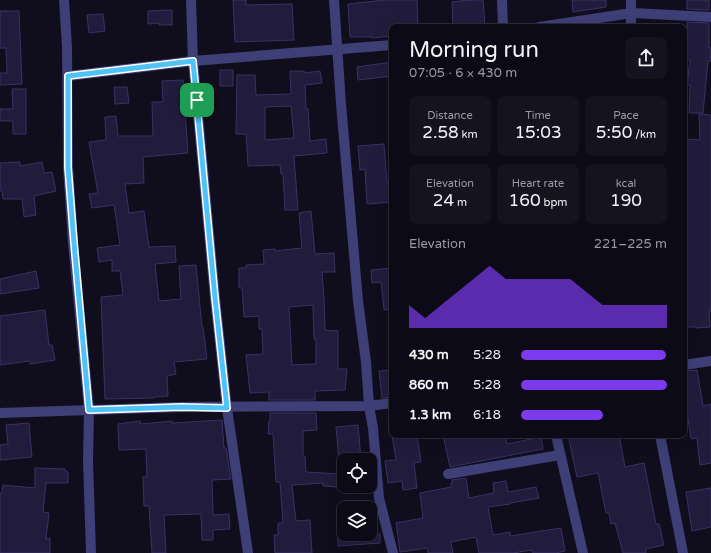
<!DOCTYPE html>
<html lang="en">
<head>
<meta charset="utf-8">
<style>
	:root { --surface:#0c0a16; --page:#15131f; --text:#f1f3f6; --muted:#9a9aa1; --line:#2c2b35; --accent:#7c3aed }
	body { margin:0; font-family:"Varela Round",sans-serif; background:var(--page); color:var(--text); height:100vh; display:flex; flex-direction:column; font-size:15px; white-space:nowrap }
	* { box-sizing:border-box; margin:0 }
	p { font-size:13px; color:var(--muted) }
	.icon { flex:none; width:22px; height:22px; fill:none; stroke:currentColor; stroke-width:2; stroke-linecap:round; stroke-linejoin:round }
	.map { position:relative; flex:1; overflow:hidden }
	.side { position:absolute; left:389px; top:24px; width:298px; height:414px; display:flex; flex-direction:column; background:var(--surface); border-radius:8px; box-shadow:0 4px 16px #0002,0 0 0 1px var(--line) }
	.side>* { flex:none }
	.tools { position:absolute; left:337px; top:453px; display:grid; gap:8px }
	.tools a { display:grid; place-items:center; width:40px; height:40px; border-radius:8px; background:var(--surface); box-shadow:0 4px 16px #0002,0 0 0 1px var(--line); font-size:20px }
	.pin { position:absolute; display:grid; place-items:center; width:34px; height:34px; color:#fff; margin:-17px; border-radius:8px; box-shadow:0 2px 6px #0006 }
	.round { display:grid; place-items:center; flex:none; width:42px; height:42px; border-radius:8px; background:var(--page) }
	.headline { display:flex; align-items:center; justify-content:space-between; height:68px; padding:0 20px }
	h1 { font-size:22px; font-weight:600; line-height:30px }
	.stats { display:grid; grid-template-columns:repeat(3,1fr); gap:6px; height:68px; padding:4px 20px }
	.stats div { display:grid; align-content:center; border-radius:8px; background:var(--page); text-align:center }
	.stats b { font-size:17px; font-weight:600 }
	.stats small { font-size:11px; font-weight:400 }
	.stats p { font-size:11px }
	.chart { height:112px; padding:8px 20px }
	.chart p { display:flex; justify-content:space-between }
	.chart svg { width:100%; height:72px; margin-top:4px; fill:var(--accent); opacity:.7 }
	ul { padding:0 20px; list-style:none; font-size:13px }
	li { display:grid; grid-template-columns:64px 48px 1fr; align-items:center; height:30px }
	li i { height:10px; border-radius:5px; background:var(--accent) }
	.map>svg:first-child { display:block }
	.building { fill:#211c3c; stroke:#393165; fill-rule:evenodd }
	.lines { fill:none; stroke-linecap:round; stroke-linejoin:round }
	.minor { stroke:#3e3f77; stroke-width:10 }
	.route-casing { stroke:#fff; stroke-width:8 }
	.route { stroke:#4fc3f7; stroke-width:5 }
</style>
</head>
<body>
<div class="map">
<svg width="711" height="553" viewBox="0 0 711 553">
	<rect width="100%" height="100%" fill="#100e1d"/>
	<g class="building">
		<polygon points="233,0 246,0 246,5 292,4 294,40 235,42"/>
		<polygon points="385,0 417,0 418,27 392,27 392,36 372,38 372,37 350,37 348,4"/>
		<polygon points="468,0 483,0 485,26 453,27 452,2"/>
		<polygon points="572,0 606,0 606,7 573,12"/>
		<polygon points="687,0 709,0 709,10 687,9"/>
		<polygon points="172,10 172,25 159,25 159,23 148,24 148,11"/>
		<polygon points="0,11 19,11 22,84 0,85 0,73 7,73 6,48 0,48"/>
		<polygon points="103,14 105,31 89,33 87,15"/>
		<polygon points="687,22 709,23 709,48 711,48 711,61 708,61 703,113 689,113 690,85 687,85 690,60 684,59 684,29 687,29"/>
		<polygon points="392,62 392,76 358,80 357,67"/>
		<rect x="220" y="70" width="13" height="16"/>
		<path d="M290,71H304V73L320,71L322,83L305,85L306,109H308L310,141L326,139L327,153L294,156L298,210H285L283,174H281L280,165L248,166L246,134H236L237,75H255L256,95L291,94ZM291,106L294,138L265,140V107Z"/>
		<polygon points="183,80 188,153 143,157 144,183 125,184 129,213 144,211 149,247 175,246 176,262 155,264 159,301 181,299 179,266 196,265 202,327 203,327 207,359 174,362 176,374 167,376 168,396 154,397 154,398 105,399 101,297 123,295 120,271 112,271 112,260 99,262 97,248 120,245 114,205 92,208 89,194 98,193 89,142 106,140 105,117 116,116 118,136 153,136 152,102 163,102 162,81"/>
		<polygon points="114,87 127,87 129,103 115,104"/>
		<polygon points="12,89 26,89 26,134 13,134 13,121 0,121 0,109 13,109"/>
		<polygon points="699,114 711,115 711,311 709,311 710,327 696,328 696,327 684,327 684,139 700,140"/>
		<polygon points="384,144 387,183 392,182 392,202 367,204 365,169 360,170 358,146"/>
		<polygon points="20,162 20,166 42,162 44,173 52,172 56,191 34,196 36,215 24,217 22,199 3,199 2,190 0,191 0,163"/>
		<path d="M311,211L315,254L334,253L335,272H322L324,297L325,330L338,331V369H347L345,390L315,391V400H269V392L250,393L246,355L263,354L262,329H259V316L244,317L242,288H239V268H246V265L264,264L263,250L275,249V251L302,248L299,213ZM313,305L314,339H316V364L292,365L289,307Z"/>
		<polygon points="392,268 392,309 384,310 381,282 372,283 371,270"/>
		<polygon points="36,271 39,288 0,294 0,279"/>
		<polygon points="45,310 49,345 52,345 55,360 30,364 30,361 0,365 0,316"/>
		<polygon points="392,370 392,397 382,398 379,371"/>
		<polygon points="697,370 703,406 711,404 711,463 700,465 697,438 691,439 686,405 684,406 684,371"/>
		<polygon points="270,413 316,413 317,430 303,431 303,456 305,456 306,472 340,474 340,482 337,482 337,487 323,486 323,483 292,485 296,521 310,520 312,553 275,553 274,535 278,535 278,523 283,523 280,482 276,482 273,434 268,434 269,421 270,421"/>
		<polygon points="222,420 224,448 226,448 231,479 212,480 213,515 229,514 230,529 213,530 213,540 202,540 201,514 164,515 166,553 152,553 149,506 144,506 143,477 147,477 146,449 119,450 118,424 140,421 141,424 172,421 172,423"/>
		<polygon points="29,423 32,457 0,460 0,445 8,444 6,425"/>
		<polygon points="358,425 361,459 339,461 336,427"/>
		<polygon points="392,435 417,435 421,462 414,463 417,488 403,490 402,481 388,483 385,461 396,460"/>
		<polygon points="443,435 505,435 507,444 541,437 543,449 450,467"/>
		<polygon points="568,435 619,435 625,467 644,463 656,524 659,524 664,545 646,549 646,553 623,553 615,523 611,524 609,513 606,513 598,473 577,477"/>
		<polygon points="35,468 65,469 65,471 68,472 68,483 46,483 43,512 49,513 46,539 50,538 50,553 0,553 0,493 2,493 3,485 35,488"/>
		<polygon points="466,478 469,498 494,493 493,483 506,481 508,492 536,487 539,498 510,503 510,504 488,507 493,535 510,532 510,536 561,528 565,551 556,553 533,553 532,550 513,553 479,553 476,537 451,542 453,553 428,553 427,548 400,552 396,523 423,518 420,493 451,487 451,483 453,482 452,480"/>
		<polygon points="711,488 711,527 692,531 686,492"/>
		<polygon points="338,534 380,534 380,543 338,546"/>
	</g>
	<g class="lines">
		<g class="minor">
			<polyline points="64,0 67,47 68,167 73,243 89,410 88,461 91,553"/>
			<polyline points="191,0 193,61 215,298 227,408 248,553"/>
			<polyline points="334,0 341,104 358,301 366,362 369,406 373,428 379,498 393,553"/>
			<polyline points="502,0 503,27"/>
			<polyline points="539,27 632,13 711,17"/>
			<polyline points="631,27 631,0"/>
			<polyline points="68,76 193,61 392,45"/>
			<polyline points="684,365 711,361"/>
			<polyline points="0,413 181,407 369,406 392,403"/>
			<polyline points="556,435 583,553"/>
			<polyline points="660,435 683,553"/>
			<polyline points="448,474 560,455"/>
		</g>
	</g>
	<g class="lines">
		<defs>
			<polygon id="route" points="193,61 215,298 227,408 181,407 89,410 74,243 68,167 68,76"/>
		</defs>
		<use href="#route" class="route-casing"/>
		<use href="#route" class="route"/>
	</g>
</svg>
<div class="tools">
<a><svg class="icon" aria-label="locate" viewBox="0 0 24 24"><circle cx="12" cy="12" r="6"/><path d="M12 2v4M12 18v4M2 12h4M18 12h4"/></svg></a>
<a><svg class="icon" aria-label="layers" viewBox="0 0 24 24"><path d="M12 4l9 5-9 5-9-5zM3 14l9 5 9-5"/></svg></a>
</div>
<div class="pin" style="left:197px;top:100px;background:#1e9e55"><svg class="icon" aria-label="arrive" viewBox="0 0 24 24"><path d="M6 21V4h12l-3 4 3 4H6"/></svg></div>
<section class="side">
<div class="headline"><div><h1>Morning run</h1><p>07:05 · 6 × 430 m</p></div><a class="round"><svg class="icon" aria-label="share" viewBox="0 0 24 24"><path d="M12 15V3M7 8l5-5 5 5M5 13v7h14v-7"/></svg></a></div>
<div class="stats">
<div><p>Distance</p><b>2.58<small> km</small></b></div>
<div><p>Time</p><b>15:03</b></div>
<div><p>Pace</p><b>5:50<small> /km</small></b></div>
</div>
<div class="stats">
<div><p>Elevation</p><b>24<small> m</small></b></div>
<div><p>Heart rate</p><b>160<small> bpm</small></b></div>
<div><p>kcal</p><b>190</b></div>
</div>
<div class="chart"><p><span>Elevation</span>221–225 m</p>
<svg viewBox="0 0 160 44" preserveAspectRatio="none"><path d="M0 44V30L10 38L20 30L30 22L40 14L50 6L60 14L70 14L80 14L90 14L100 14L110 22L120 30L130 30L140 30L150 30L160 30V44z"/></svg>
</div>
<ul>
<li><b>430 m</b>5:28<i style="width:99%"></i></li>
<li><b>860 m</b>5:28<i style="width:100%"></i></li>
<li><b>1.3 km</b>6:18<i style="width:56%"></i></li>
</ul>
</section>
</div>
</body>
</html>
